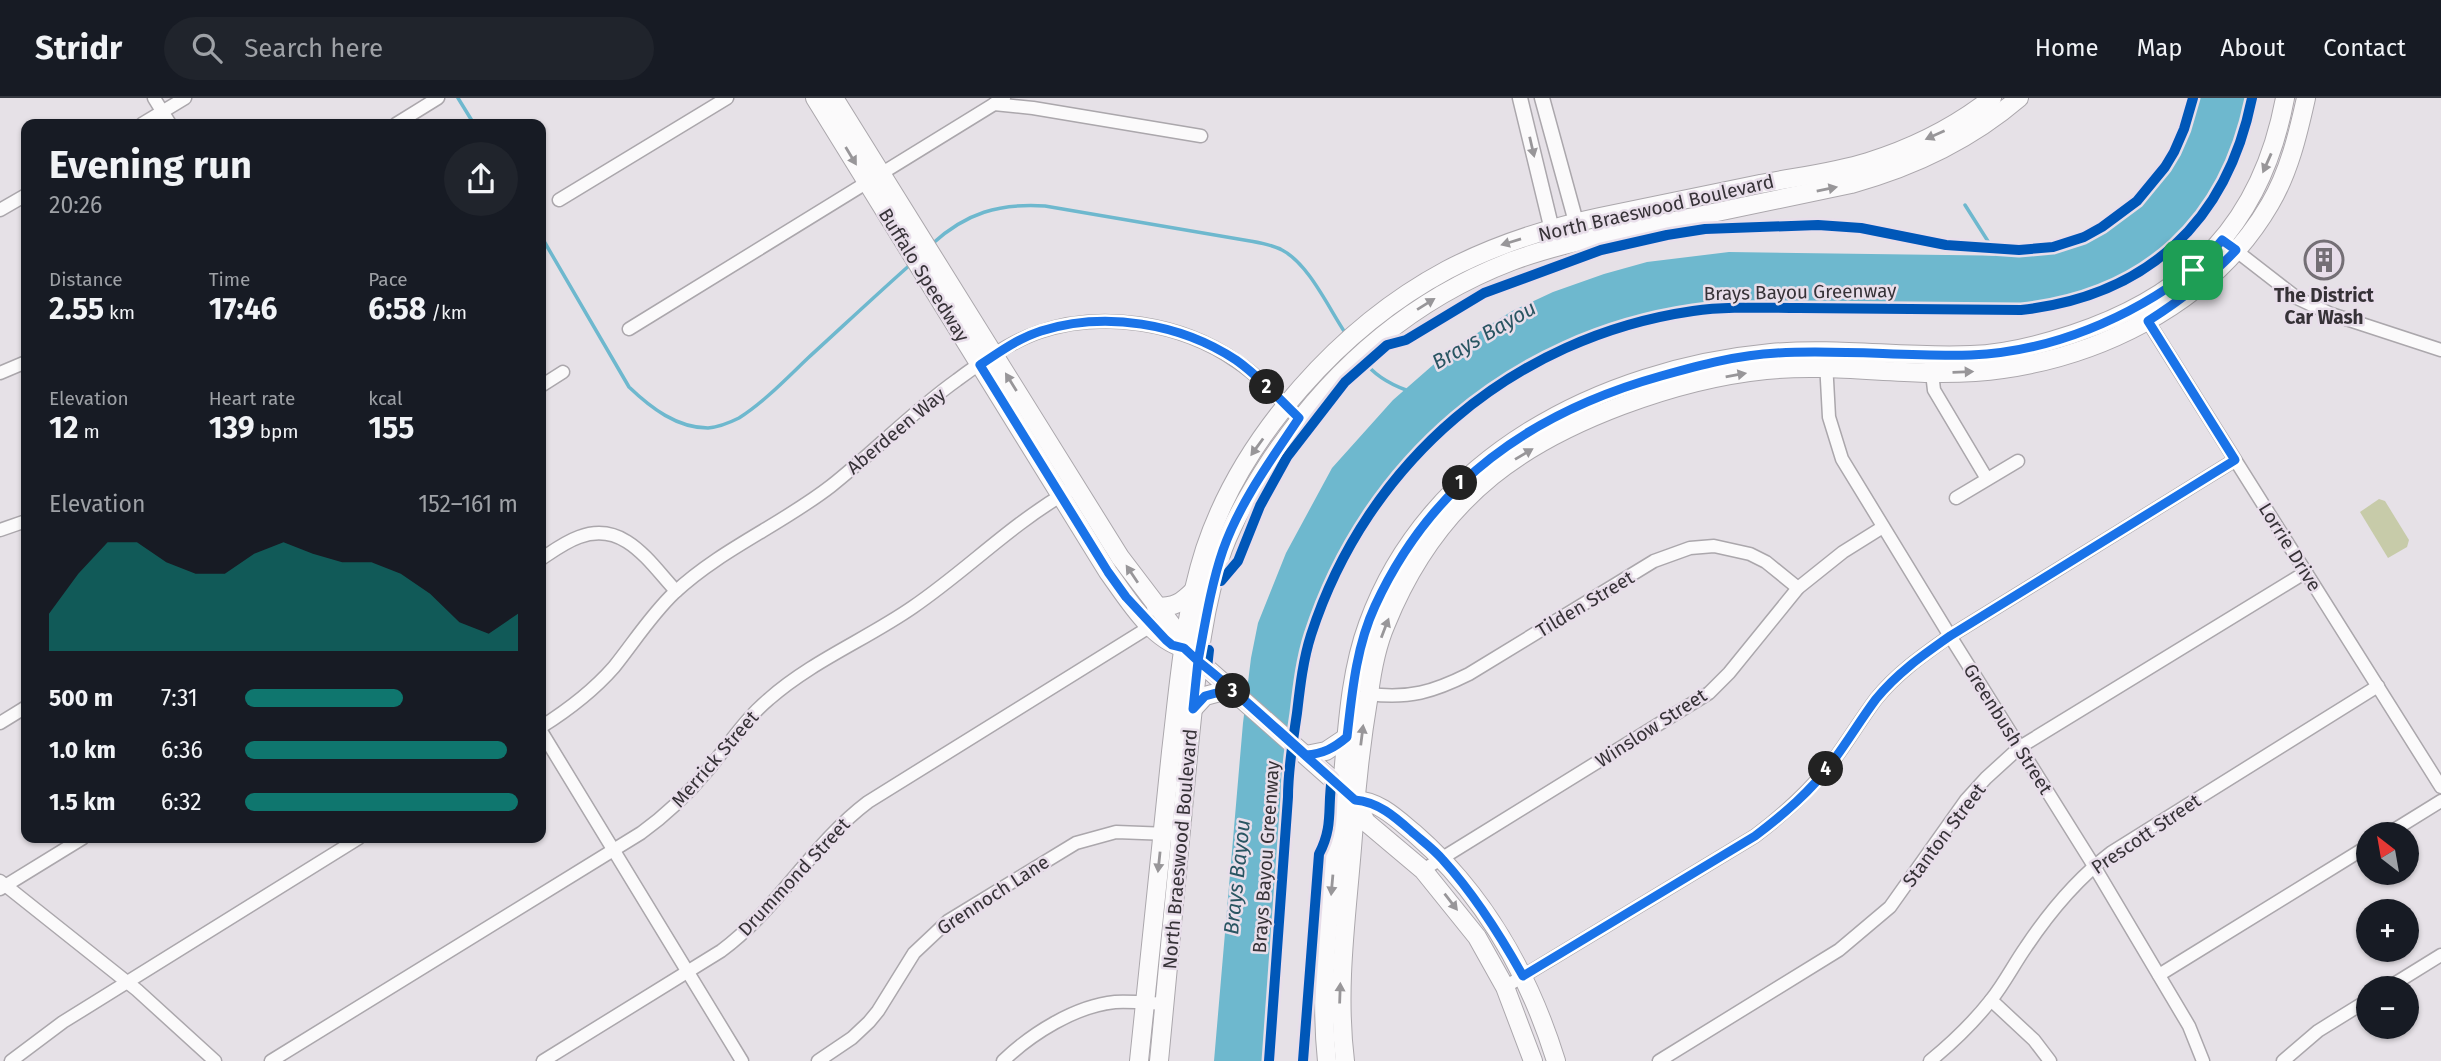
<!DOCTYPE html>
<html lang="en">
<head>
<meta charset="utf-8">
<style>
	:root { --surface:#171b24; --page:#20242c; --text:#f1f3f6; --muted:#9ea1a6; --line:#363941; --accent:#0f766e }
	body { margin:0; font-family:"Fira Sans",sans-serif; background:var(--page); color:var(--text); height:100vh; display:flex; flex-direction:column; font-size:26px; white-space:nowrap }
	* { box-sizing:border-box; margin:0 }
	p { font-size:23px; color:var(--muted) }
	.icon { flex:none; width:38px; height:38px; fill:none; stroke:currentColor; stroke-width:2; stroke-linecap:round; stroke-linejoin:round }
	.map { position:relative; flex:1; overflow:hidden }
	.drawer { position:absolute; left:21px; top:21px; width:525px; height:724px; display:flex; flex-direction:column; background:var(--surface); border-radius:14px; box-shadow:0 2px 5px #0004 }
	.drawer>* { flex:none }
	.needle { width:46px; rotate:329deg }
	.tools { position:absolute; left:2356px; top:724px; display:grid; gap:14px }
	.tools a { display:grid; place-items:center; width:63px; height:63px; border-radius:50%; background:var(--surface); box-shadow:0 2px 5px #0004; font-size:35px }
	.pin { position:absolute; display:grid; place-items:center; width:60px; height:60px; color:#fff; margin:-30px; border-radius:14px; box-shadow:0 4px 10px #0006 }
	.km { position:absolute; width:35px; height:35px; margin:-18px; border-radius:50%; background:#222; color:#fff; font-size:19px; line-height:35px; text-align:center }
	.round { display:grid; place-items:center; flex:none; width:74px; height:74px; border-radius:37px; background:var(--page) }
	.summary { display:flex; align-items:center; justify-content:space-between; height:119px; padding:0 28px }
	h1 { font-size:38px; font-weight:700; line-height:52px }
	.figures { display:grid; grid-template-columns:repeat(3,1fr); gap:10px; height:119px; padding:7px 28px }
	.figures div { display:grid; align-content:center }
	.figures b { font-size:30px; font-weight:700 }
	.figures small { font-size:19px; font-weight:400 }
	.figures p { font-size:19px }
	.chart { height:196px; padding:14px 28px }
	.chart p { display:flex; justify-content:space-between }
	.chart svg { width:100%; height:126px; margin-top:7px; fill:var(--accent); opacity:.7 }
	ul { padding:0 28px; list-style:none; font-size:23px }
	li { display:grid; grid-template-columns:112px 84px 1fr; align-items:center; height:52px }
	li i { height:18px; border-radius:9px; background:var(--accent) }
	header { display:flex; align-items:center; gap:42px; box-sizing:border-box; height:98px; padding:0 35px; background:var(--surface); border-bottom:2px solid var(--line) }
	header strong { font-size:33px }
	nav { display:flex; gap:38px; margin-inline-start:auto; font-size:24px }
	.search { width:490px; height:63px; background:var(--page); display:flex; align-items:center; gap:18px; box-sizing:border-box; padding:0 24px; border-radius:38px; color:var(--muted); font-size:26px }
	.map>svg:first-child { display:block }
	.green { fill:#c7cba9 }
	.water { fill:#6eb8ce }
	.lines { fill:none; stroke-linecap:round; stroke-linejoin:round }
	.stream { stroke:#6eb8ce; stroke-width:3.5 }
	.minor-casing { stroke:#aba7ac; stroke-width:15 }
	.tertiary-casing { stroke:#aba7ac; stroke-width:17 }
	.secondary-casing { stroke:#aba7ac; stroke-width:20 }
	.minor { stroke:#fbfafb; stroke-width:12 }
	.tertiary { stroke:#fbfafb; stroke-width:14 }
	.secondary { stroke:#fbfafb; stroke-width:18 }
	.cycleway-casing { stroke:#e8deea; stroke-width:15 }
	.cycleway { stroke:#0057b8; stroke-width:10 }
	.oneway { fill:#989699 }
	.route-casing { stroke:#fff; stroke-width:14 }
	.route { stroke:#1a73e8; stroke-width:9 }
	.labels { text-anchor:middle; dominant-baseline:central; stroke-width:5; stroke-linejoin:round; paint-order:stroke }
	.street-label { font-size:19px; fill:#363237; stroke:#e8deea }
	.poi-label { font-size:19px; font-weight:bold; fill:#363237; stroke:#e8deea }
	.water-label { font-size:21px; font-style:italic; fill:#295562; stroke:#e8deea }
</style>
</head>
<body>
<header>
<strong>Stridr</strong>
<div class="search"><svg class="icon" aria-label="search" viewBox="0 0 24 24"><circle cx="10" cy="10" r="6"/><path d="M15 15l6 6"/></svg>Search here</div>
<nav><a>Home</a><a>Map</a><a>About</a><a>Contact</a></nav>
</header>
<div class="map">
<svg width="2441" height="963" viewBox="0 0 2441 963">
	<rect width="100%" height="100%" fill="#e6e1e7"/>
	<polygon class="green" points="2379,401 2385,403 2409,442 2407,449 2388,460 2360,414"/>
	<path class="water" d="M2198,0H2245L2238,33L2217,86L2197,121L2182,138L2158,155L2107,187L2043,206H1715C1680,211 1645,217 1611,228C1466,273 1332,412 1299,562C1288,613 1286,668 1282,720C1276,801 1270,882 1264,963H1214L1243,625L1251,560L1258,525L1286,455L1332,370L1393,302L1449,253L1512,213L1553,194L1604,176L1647,164L1729,154L2020,158C2034,156 2049,154 2063,151C2108,139 2154,103 2176,61C2186,42 2192,21 2198,0Z"/>
	<g class="lines">
		<g class="stream">
			<polyline points="458,0 474,26"/>
			<polyline points="1965,107 1998,159"/>
			<path d="M541,138L629,289C651,310 677,330 708,330C719,329 729,325 739,320C764,304 786,281 808,260C842,229 876,197 911,166"/>
			<path d="M932,146C966,115 999,105 1045,108L1250,143C1261,145 1273,147 1282,152C1309,166 1329,211 1346,236"/>
			<path d="M1364,263C1374,277 1390,286 1406,292"/>
		</g>
		<defs>
			<g id="minor">
				<polyline points="154,0 170,26"/>
				<polyline points="994,6 1033,10 1201,38"/>
				<polyline points="142,26 185,0"/>
				<polyline points="396,26 438,0"/>
				<polyline points="559,102 727,0"/>
				<polyline points="0,112 26,97"/>
				<polyline points="2230,148 2297,200 2331,216 2441,252"/>
				<polyline points="2144,217 2441,689"/>
				<polyline points="629,231 1004,0"/>
				<polyline points="1826,264 1829,319 1842,361 1950,538 2094,768 2189,928 2203,963"/>
				<polyline points="0,275 26,264"/>
				<polyline points="1932,275 1934,292 1987,381"/>
				<polyline points="541,288 563,274"/>
				<polyline points="1956,400 2018,363"/>
				<polyline points="0,432 26,423"/>
				<path d="M541,461C553,453 565,444 579,439C624,422 649,464 676,493"/>
				<path d="M1369,596C1409,601 1433,594 1469,576L1654,463L1690,450L1714,448L1750,456L1766,464L1798,490"/>
				<polyline points="0,625 26,609"/>
				<path d="M541,629C568,612 593,593 614,569C634,544 651,517 674,495C721,451 781,427 831,388C874,354 912,314 957,282C981,264 1010,244 1039,234C1102,212 1182,225 1236,263C1260,279 1279,300 1299,320"/>
				<polyline points="541,633 742,963"/>
				<polyline points="2386,737 2441,703"/>
				<polyline points="1423,772 1709,595 1729,575 1798,490 1843,454 1883,429"/>
				<polyline points="0,783 137,892 215,963"/>
				<polyline points="0,791 83,740"/>
				<polyline points="2159,877 2368,748"/>
				<path d="M1505,889L1755,738C1784,716 1810,693 1833,663C1848,643 1861,621 1876,601C1897,575 1923,557 1950,538L2235,362"/>
				<polyline points="2386,891 2441,857"/>
				<polyline points="1991,902 2034,942 2050,963"/>
				<polyline points="11,963 63,924 359,740"/>
				<path d="M271,963L641,735C666,717 687,697 707,673C728,648 744,622 769,601C812,563 867,541 913,509C967,472 1009,428 1067,394"/>
				<path d="M543,963L721,853C778,811 811,747 868,704L1151,528"/>
				<polyline points="818,963 852,940 869,924 878,913 914,855 948,823 1076,745 1116,734 1169,736"/>
				<path d="M1003,963C1031,936 1075,908 1115,904C1131,903 1149,905 1165,906"/>
				<polyline points="1659,963 1839,852 1890,809 1966,702 1986,680 2020,649 2306,474"/>
				<path d="M1930,963C1952,945 1973,925 1991,902C2004,886 2014,866 2026,849C2050,813 2078,780 2112,754L2378,588"/>
				<polyline points="2283,963 2318,933 2368,902"/>
			</g>
			<g id="tertiary">
				<polyline points="1520,0 1552,132 1559,139"/>
				<polyline points="1542,0 1576,124 1568,145"/>
			</g>
			<g id="secondary">
				<path d="M815,0L1108,474C1127,500 1151,541 1184,550"/>
				<polyline points="834,0 1120,459 1174,530 1184,550 1341,689 1355,702 1366,724 1423,772 1477,839 1505,889 1533,963"/>
				<path d="M1156,509C1175,509 1181,505 1194,492"/>
				<polyline points="1193,611 1205,598 1231,591"/>
				<polyline points="1306,657 1326,653 1347,639"/>
				<path d="M1355,702C1379,703 1396,720 1414,735C1483,795 1529,876 1556,963"/>
				<path d="M1139,963C1149,860 1160,757 1171,654C1179,587 1184,516 1205,451C1243,337 1342,228 1447,172C1495,147 1548,130 1600,119C1654,108 1707,97 1760,86C1795,79 1833,75 1868,64C1913,50 1955,29 1992,0"/>
				<path d="M1159,963C1170,858 1178,753 1189,648C1196,583 1201,514 1223,451C1235,419 1253,389 1272,360C1332,271 1410,202 1512,163C1558,146 1607,137 1655,127C1721,113 1786,99 1851,86C1913,69 1970,42 2019,0"/>
				<path d="M1327,963C1318,878 1332,792 1340,708C1347,648 1347,583 1368,526C1429,358 1602,271 1771,255C1838,249 1904,260 1971,257C2006,256 2040,247 2073,236C2191,197 2262,124 2285,0"/>
				<path d="M1345,963C1335,882 1349,804 1354,723C1357,680 1362,638 1369,596C1372,572 1376,549 1386,526C1409,469 1444,417 1492,378C1561,322 1678,281 1766,272C1836,265 1905,279 1975,274C2090,265 2210,209 2270,106C2289,74 2298,36 2306,0"/>
			</g>
		</defs>
		<use href="#minor" class="minor-casing"/>
		<use href="#tertiary" class="tertiary-casing"/>
		<use href="#secondary" class="secondary-casing"/>
		<use href="#minor" class="minor"/>
		<use href="#tertiary" class="tertiary"/>
		<use href="#secondary" class="secondary"/>
		<defs>
			<g id="cycleway">
				<polyline points="1221,483 1238,463 1260,408 1287,359 1345,284 1387,247 1406,242 1484,195 1601,152 1667,137 1705,131 1818,127 1861,130 1946,147 2019,152 2053,149 2084,139 2102,129 2137,103 2165,69 2174,54 2184,31 2193,0"/>
				<path d="M1209,552L1207,570L1332,680C1327,708 1334,728 1319,756L1303,963"/>
				<path d="M1269,963L1288,699C1288,670 1293,643 1297,615C1300,589 1303,562 1311,537C1367,364 1513,239 1693,213C1728,208 1764,210 1799,210C1873,210 1947,211 2021,212C2147,198 2227,124 2252,0"/>
			</g>
		</defs>
		<use href="#cycleway" class="cycleway-casing"/>
		<use href="#cycleway" class="cycleway"/>
	</g>
	<defs><path id="oneway-solid" d="M-6-.8H1V-3.2L6.5 0L1 3.2V.8H-6Z" transform="scale(1.75)"/></defs>
	<g class="oneway">
		<use href="#oneway-solid" transform="translate(1935 37) rotate(156)"/>
		<use href="#oneway-solid" transform="translate(1532 49) rotate(77)"/>
		<use href="#oneway-solid" transform="translate(851 58) rotate(59)"/>
		<use href="#oneway-solid" transform="translate(2267 65) rotate(114)"/>
		<use href="#oneway-solid" transform="translate(1827 91) rotate(-11)"/>
		<use href="#oneway-solid" transform="translate(1511 144) rotate(163)"/>
		<use href="#oneway-solid" transform="translate(1426 206) rotate(-32)"/>
		<use href="#oneway-solid" transform="translate(1963 274) rotate(-2)"/>
		<use href="#oneway-solid" transform="translate(1736 277) rotate(-10)"/>
		<use href="#oneway-solid" transform="translate(1011 284) rotate(-122)"/>
		<use href="#oneway-solid" transform="translate(1257 349) rotate(126)"/>
		<use href="#oneway-solid" transform="translate(1524 356) rotate(-31)"/>
		<use href="#oneway-solid" transform="translate(1132 476) rotate(-124)"/>
		<use href="#oneway-solid" transform="translate(1385 530) rotate(-69)"/>
		<use href="#oneway-solid" transform="translate(1362 637) rotate(-83)"/>
		<use href="#oneway-solid" transform="translate(1159 764) rotate(96)"/>
		<use href="#oneway-solid" transform="translate(1332 787) rotate(95)"/>
		<use href="#oneway-solid" transform="translate(1451 804) rotate(52)"/>
		<use href="#oneway-solid" transform="translate(1340 895) rotate(-88)"/>
	</g>
	<g class="lines">
		<defs>
			<path id="route" d="M2193,172C2130,220 2051,254 1971,257C1906,259 1842,251 1777,255C1738,257 1700,267 1661,278C1532,314 1432,384 1375,508C1356,549 1352,595 1347,639C1334,650 1323,656 1306,657C1270,625 1235,592 1198,563C1205,526 1211,487 1223,452C1240,404 1271,362 1299,320C1278,300 1259,278 1236,262C1180,225 1105,213 1041,233C1019,240 999,254 980,267L1108,474L1126,499L1166,542L1172,547L1184,550L1198,563L1193,611L1205,598L1231,591L1355,702C1378,704 1394,718 1411,733C1421,742 1434,751 1443,762C1475,797 1500,837 1523,878L1755,738C1784,716 1811,693 1833,663C1848,643 1861,621 1876,601C1897,575 1923,557 1950,538L2235,362L2148,223C2181,202 2209,181 2236,152L2222,142L2209,158L2193,172"/>
		</defs>
		<use href="#route" class="route-casing"/>
		<use href="#route" class="route"/>
	</g>
	<defs>
		<symbol id="building-ring" viewBox="-11 -11 22 22"><circle r="9.5" fill="#e8deea" stroke="#746f75" stroke-width="1.5"/><path d="M-4-6H4V6H1V3H-1V6H-4ZM-2.5-4.3h1.7v1.8h-1.7ZM.8-4.3h1.7v1.8H.8ZM-2.5-1h1.7V.8h-1.7ZM.8-1h1.7V.8H.8Z" fill="#746f75"/></symbol>
	</defs>
	<g fill-rule="evenodd">
		<use href="#building-ring" x="2302" y="140" width="44" height="44"/>
	</g>
	<g class="labels">
		<g class="street-label">
			<text transform="translate(1656 110) rotate(-13)">North Braeswood Boulevard</text>
			<text transform="translate(924 177) rotate(58)">Buffalo Speedway</text>
			<text transform="translate(1800 194) rotate(-1)">Brays Bayou Greenway</text>
			<text transform="translate(896 333) rotate(-40)">Aberdeen Way</text>
			<text transform="translate(2290 449) rotate(58)">Lorrie Drive</text>
			<text transform="translate(1585 506) rotate(-31)">Tilden Street</text>
			<text transform="translate(1651 630) rotate(-33)">Winslow Street</text>
			<text transform="translate(2008 631) rotate(58)">Greenbush Street</text>
			<text transform="translate(715 661) rotate(-49)">Merrick Street</text>
			<text transform="translate(2146 736) rotate(-34)">Prescott Street</text>
			<text transform="translate(1944 737) rotate(-53)">Stanton Street</text>
			<text transform="translate(1180 751) rotate(-85)">North Braeswood Boulevard</text>
			<text transform="translate(1266 759) rotate(-86)">Brays Bayou Greenway</text>
			<text transform="translate(794 779) rotate(-47)">Drummond Street</text>
			<text transform="translate(993 797) rotate(-33)">Grennoch Lane</text>
		</g>
		<g class="poi-label">
			<text x="2324" y="197">The District<tspan x="2324" dy="22">Car Wash</tspan></text>
		</g>
		<g class="water-label">
			<text transform="translate(1484 237) rotate(-30)">Brays Bayou</text>
			<text transform="translate(1237 779) rotate(-84)">Brays Bayou</text>
		</g>
	</g>
</svg>
<div class="tools">
<a><svg class="needle" viewBox="-14 -14 28 28"><path d="M0-13l5 13h-10z" fill="#e53935"/><path d="M0 13l5-13h-10z" fill="#9ea1a6"/></svg></a>
<a>+</a>
<a>−</a>
</div>
<div class="pin" style="left:2193px;top:172px;background:#1e9e55"><svg class="icon" aria-label="arrive" viewBox="0 0 24 24"><path d="M6 21V4h12l-3 4 3 4H6"/></svg></div>
<b class="km" style="left:1460px;top:385px">1</b>
<b class="km" style="left:1267px;top:289px">2</b>
<b class="km" style="left:1233px;top:593px">3</b>
<b class="km" style="left:1826px;top:671px">4</b>
<section class="drawer">
<div class="summary"><div><h1>Evening run</h1><p>20:26</p></div><a class="round"><svg class="icon" aria-label="share" viewBox="0 0 24 24"><path d="M12 15V3M7 8l5-5 5 5M5 13v7h14v-7"/></svg></a></div>
<div class="figures">
<div><p>Distance</p><b>2.55<small> km</small></b></div>
<div><p>Time</p><b>17:46</b></div>
<div><p>Pace</p><b>6:58<small> /km</small></b></div>
</div>
<div class="figures">
<div><p>Elevation</p><b>12<small> m</small></b></div>
<div><p>Heart rate</p><b>139<small> bpm</small></b></div>
<div><p>kcal</p><b>155</b></div>
</div>
<div class="chart"><p><span>Elevation</span>152–161 m</p>
<svg viewBox="0 0 160 44" preserveAspectRatio="none"><path d="M0 44V31L10 17L20 6L30 6L40 13L50 17L60 17L70 10L80 6L90 10L100 13L110 13L120 17L130 24L140 34L150 38L160 31V44z"/></svg>
</div>
<ul>
<li><b>500 m</b>7:31<i style="width:58%"></i></li>
<li><b>1.0 km</b>6:36<i style="width:96%"></i></li>
<li><b>1.5 km</b>6:32<i style="width:100%"></i></li>
</ul>
</section>
</div>
</body>
</html>
